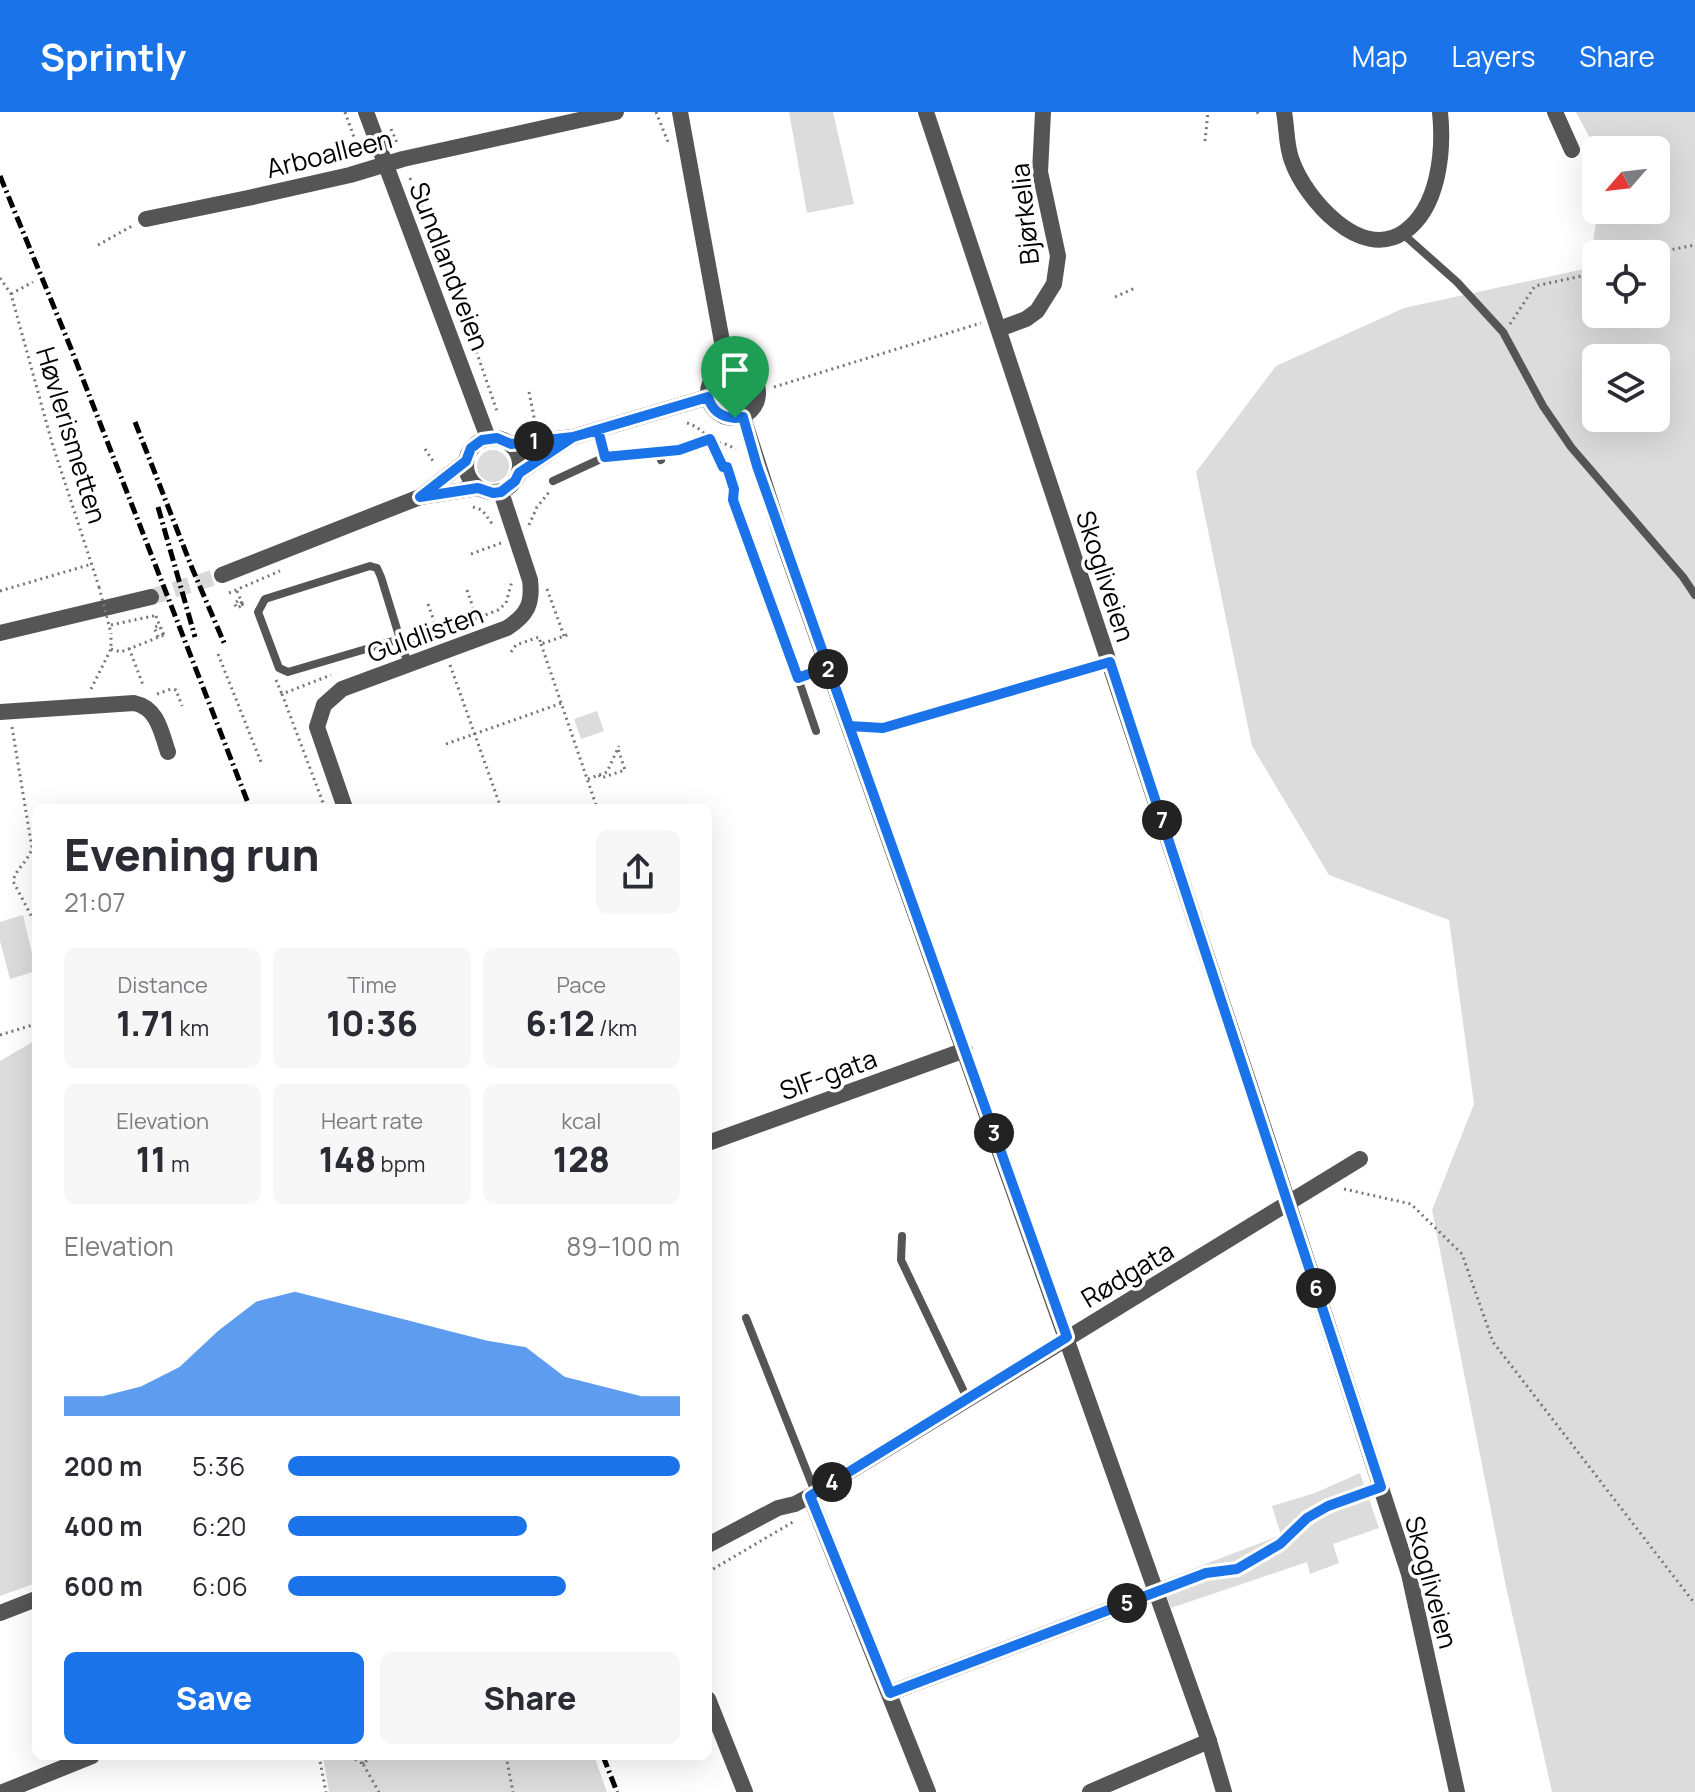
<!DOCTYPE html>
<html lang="en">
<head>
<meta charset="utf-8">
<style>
	:root { --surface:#fff; --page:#f7f7f7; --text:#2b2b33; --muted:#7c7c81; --accent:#1a73e8 }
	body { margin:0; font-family:Manrope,sans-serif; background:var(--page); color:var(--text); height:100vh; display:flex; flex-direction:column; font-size:30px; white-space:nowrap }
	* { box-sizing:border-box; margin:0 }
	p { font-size:26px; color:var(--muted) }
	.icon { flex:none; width:44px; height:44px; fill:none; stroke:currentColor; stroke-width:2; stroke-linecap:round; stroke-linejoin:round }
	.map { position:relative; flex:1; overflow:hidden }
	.side { position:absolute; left:32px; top:692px; width:680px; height:956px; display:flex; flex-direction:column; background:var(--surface); border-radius:12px; box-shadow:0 8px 32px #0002 }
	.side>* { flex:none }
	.needle { width:52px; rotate:242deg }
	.tools { position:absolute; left:1582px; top:24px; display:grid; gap:16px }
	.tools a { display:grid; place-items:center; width:88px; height:88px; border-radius:12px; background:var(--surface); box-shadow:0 8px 32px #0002; font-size:40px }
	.pin { position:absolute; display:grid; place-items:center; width:68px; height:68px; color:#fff; margin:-82px -34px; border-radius:50% 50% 50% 0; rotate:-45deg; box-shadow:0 0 8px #0007 }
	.pin .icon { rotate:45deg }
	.km { position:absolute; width:40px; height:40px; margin:-20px; border-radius:50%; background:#222; color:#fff; font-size:22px; line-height:40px; text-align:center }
	.round { display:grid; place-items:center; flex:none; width:84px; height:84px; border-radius:12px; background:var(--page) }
	.head { display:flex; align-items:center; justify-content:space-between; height:136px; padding:0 32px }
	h1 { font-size:44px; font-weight:800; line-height:60px }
	.stats { display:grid; grid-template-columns:repeat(3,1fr); gap:12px; height:136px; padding:8px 32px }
	.stats div { display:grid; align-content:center; border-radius:12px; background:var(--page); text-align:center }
	.stats b { font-size:34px; font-weight:800 }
	.stats small { font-size:22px; font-weight:400 }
	.stats p { font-size:22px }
	.chart { height:224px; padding:16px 32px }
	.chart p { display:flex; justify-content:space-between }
	.chart svg { width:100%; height:144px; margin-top:8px; fill:var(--accent); opacity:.7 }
	.button { display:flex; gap:16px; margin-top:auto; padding:16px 32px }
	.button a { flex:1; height:92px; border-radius:12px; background:var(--accent); color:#fff; font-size:32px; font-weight:800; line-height:92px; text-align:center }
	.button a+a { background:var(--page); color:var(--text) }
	ul { padding:0 32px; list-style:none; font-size:26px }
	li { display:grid; grid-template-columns:128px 96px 1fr; align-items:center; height:60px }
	li i { height:20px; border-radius:10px; background:var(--accent) }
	header { display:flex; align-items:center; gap:48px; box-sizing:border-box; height:112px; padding:0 40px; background:var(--accent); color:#fff }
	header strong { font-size:38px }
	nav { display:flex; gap:44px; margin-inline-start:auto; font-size:28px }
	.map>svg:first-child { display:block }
	.green { fill:#dcdcdc; fill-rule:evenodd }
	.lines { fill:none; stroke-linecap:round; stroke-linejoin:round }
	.minor-tunnel { stroke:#d9d9d9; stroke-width:16; stroke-dasharray:16 8; stroke-linecap:butt }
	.path { stroke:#777; stroke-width:3; stroke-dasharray:2 4; stroke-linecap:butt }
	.service { stroke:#555; stroke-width:8 }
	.minor { stroke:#555; stroke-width:16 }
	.rail { stroke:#000; stroke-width:5; stroke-dasharray:12 4 2 4; stroke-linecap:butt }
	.path-bridge { stroke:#777; stroke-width:3; stroke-dasharray:2 4; stroke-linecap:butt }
	.route-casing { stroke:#fff; stroke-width:16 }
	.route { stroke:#1a73e8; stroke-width:10 }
	.labels { text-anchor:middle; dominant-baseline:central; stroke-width:7; stroke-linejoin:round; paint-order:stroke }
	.street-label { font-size:26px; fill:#000; stroke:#fff }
</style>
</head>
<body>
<header>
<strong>Sprintly</strong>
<nav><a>Map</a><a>Layers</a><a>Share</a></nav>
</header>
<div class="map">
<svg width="1695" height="1680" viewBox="0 0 1695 1680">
	<rect width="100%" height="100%" fill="#fff"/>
	<g class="green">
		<polygon points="789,0 833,0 854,92 807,101"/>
		<path d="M1576,0H1695V1680H1552L1505,1470L1432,1098L1474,992L1449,808L1329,763L1252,634L1196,360L1276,254L1404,196L1589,156L1598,98H1656V38H1596ZM1596,142H1656V202H1596ZM1596,246H1656V306H1596Z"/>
		<circle cx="733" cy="281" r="16"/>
		<circle cx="493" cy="354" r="16"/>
		<polygon points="597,599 604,619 581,627 574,607"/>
		<polygon points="23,803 36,859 10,867 0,829 0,810"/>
		<polygon points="36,928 36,1471 0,1484 0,949"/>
		<polygon points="1360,1361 1379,1416 1333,1432 1339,1451 1310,1462 1307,1450 1171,1496 1161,1469 1281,1423 1272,1394 1315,1381"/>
		<polygon points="323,1644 594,1644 607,1680 329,1680"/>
	</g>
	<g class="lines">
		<polyline class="minor-tunnel" points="151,485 222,463"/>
		<g class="path">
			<polyline points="345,0 361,45"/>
			<polyline points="656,0 668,30"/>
			<polyline points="1257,0 1259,3"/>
			<polyline points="391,17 398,33"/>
			<polyline points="1205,29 1208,0"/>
			<polyline points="410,66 461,195 498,302"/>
			<polyline points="98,133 132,114"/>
			<polyline points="1649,142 1695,133"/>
			<polyline points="0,166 11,182 52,331 99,475"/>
			<polyline points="11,182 33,170"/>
			<polyline points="1115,185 1135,176"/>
			<polyline points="1510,212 1535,174 1596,161"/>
			<polyline points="774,275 981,211"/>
			<polyline points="529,280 536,315"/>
			<path d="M687,311C703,316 713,330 719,344"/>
			<polyline points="713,331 723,331 736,337"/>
			<polyline points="425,337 435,352"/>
			<polyline points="671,339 710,327"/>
			<polyline points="473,395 482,398 493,413"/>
			<polyline points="529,413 537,395 550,379"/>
			<polyline points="471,442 501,431"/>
			<polyline points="547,477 564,524"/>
			<polyline points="467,478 477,507"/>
			<polyline points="0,479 92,452"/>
			<polyline points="237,479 243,493 237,496 234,491 240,488 242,492"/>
			<polyline points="229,481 280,459"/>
			<polyline points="428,492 439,523"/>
			<polyline points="156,504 163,522"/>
			<polyline points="111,513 158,503"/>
			<polyline points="158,525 154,515 160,514 163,521"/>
			<polyline points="413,531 498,498 506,491 512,469"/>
			<polyline points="541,532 597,696"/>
			<polyline points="129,536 143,573"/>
			<polyline points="111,537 121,540 164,523"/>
			<polyline points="511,540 516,533 539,525 541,532 570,522"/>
			<polyline points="218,542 261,650"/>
			<polyline points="450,553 501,696"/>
			<polyline points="276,568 282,582"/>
			<polyline points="91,577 111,537 111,521"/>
			<polyline points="157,582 171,577 176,578 182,594"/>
			<path d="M12,615L32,736C28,750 17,755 13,769L36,813"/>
			<polyline points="865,615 883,616 1093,555"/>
			<polyline points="446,632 562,591"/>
			<polyline points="599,663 601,666 625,658 618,637"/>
			<polyline points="588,667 607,660 619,634"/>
			<polyline points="325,696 282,582 331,563"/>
			<polyline points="0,923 36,912"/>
			<polyline points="1344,1077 1411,1092 1462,1142 1493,1230 1695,1492"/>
			<polyline points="708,1460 793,1410"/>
			<polyline points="1171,1474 1206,1461 1237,1457 1280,1432 1307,1406 1328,1394 1366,1380"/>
			<polyline points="319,1644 326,1680"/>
			<polyline points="350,1644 363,1652"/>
			<polyline points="362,1644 363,1652"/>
			<polyline points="371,1644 363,1652 379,1680"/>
			<polyline points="506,1644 513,1680"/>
		</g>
		<g class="service">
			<polyline points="1403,122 1457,170 1503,220 1543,294 1571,335 1683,465 1695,483"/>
			<polyline points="605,345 658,340 661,348"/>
			<polyline points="726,354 734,377 733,388 798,566"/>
			<polyline points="553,369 605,345 598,318"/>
			<polyline points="400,527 381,465 377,456 370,454 265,487 258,500 279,556 288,560 400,527 408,552"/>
			<polyline points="816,619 798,566 827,555"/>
			<polyline points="902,1124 901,1148 967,1286"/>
			<polyline points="746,1206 815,1380"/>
		</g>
		<g class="minor">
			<polyline points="366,0 488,326"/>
			<polyline points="680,0 727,257"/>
			<polyline points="926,0 1257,995 1409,1462 1457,1680"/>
			<path d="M1284,0C1287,16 1286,34 1292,49C1305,86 1360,150 1404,120C1439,96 1444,39 1440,0"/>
			<polyline points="1555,0 1572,38"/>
			<polyline points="146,107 248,86 350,63 403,47 616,0"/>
			<polyline points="999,217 1026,207 1037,199 1054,172 1058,144 1040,60 1043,0"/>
			<circle cx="733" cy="281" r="25"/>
			<polyline points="743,305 784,432 1209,1629 1224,1680"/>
			<circle cx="493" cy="353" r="27"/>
			<polyline points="511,332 573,325 708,285"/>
			<polyline points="519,361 568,328"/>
			<polyline points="420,385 466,349"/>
			<polyline points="222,463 420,385 478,376"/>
			<polyline points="0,521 151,485"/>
			<path d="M0,600L134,591C158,596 161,620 168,640"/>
			<path d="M345,696L317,615L324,593L342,577L507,516C527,503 533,492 530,468L501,380"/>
			<polyline points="708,1031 965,938"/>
			<polyline points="810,1384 928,1680"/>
			<polyline points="708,1433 778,1396 795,1392 810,1384 1360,1047"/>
			<polyline points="0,1501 36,1487"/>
			<polyline points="890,1581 1156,1480"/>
			<polyline points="708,1587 745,1680"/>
			<polyline points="3,1680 92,1644"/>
			<polyline points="1090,1680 1209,1629"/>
		</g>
		<g class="rail">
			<polyline points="0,64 70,234 250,696"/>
			<polyline points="135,310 192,456 225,533"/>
			<polyline points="158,395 195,525"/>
			<polyline points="603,1644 617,1680"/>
		</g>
		<g class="path-bridge">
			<polyline points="99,475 111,521"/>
			<polyline points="242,492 244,496"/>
			<polyline points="163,521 165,526"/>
		</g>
	</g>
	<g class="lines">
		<defs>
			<path id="route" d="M735,306C721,305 712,299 708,285L573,325L519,361L515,369L501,380L493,381L478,376L420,385L466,349L471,336L482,328L497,326L511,332L573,325L598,318L605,345L679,338L710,327L723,355H727L734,377L733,388L798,566L828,555L1067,1225L810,1384L890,1581L1206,1461L1237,1457L1280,1432L1307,1406L1328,1394L1381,1375L1110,550L883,616L849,614L757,354L743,305L735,306"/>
		</defs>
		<use href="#route" class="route-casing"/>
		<use href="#route" class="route"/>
	</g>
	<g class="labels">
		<g class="street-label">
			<text transform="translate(329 41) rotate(-14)">Arboalleen</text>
			<text transform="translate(1024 102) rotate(-96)">Bjørkelia</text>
			<text transform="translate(450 154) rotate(69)">Sundlandveien</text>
			<text transform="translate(72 323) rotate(73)">Høvlerismetten</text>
			<text transform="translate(1106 464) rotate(72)">Skogliveien</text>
			<text transform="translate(425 521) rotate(-20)">Guldlisten</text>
			<text transform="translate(828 962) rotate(-20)">SIF-gata</text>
			<text transform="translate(1127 1162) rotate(-31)">Rødgata</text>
			<text transform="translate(1432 1470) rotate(75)">Skogliveien</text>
		</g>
	</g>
</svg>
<div class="tools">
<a><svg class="needle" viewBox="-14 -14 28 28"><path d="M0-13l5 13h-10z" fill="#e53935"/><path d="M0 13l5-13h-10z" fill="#7c7c81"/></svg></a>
<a><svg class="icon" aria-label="locate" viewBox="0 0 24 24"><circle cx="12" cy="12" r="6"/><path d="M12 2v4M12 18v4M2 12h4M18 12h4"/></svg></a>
<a><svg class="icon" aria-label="layers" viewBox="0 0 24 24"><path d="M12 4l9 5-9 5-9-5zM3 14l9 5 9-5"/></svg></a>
</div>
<div class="pin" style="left:735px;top:306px;background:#1e9e55"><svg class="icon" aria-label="arrive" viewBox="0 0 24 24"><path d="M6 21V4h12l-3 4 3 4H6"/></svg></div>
<b class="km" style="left:534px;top:329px">1</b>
<b class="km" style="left:828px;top:557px">2</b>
<b class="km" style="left:994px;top:1021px">3</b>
<b class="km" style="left:832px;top:1370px">4</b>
<b class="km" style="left:1127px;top:1491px">5</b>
<b class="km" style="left:1316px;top:1176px">6</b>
<b class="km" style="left:1162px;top:708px">7</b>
<section class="side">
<div class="head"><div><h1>Evening run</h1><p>21:07</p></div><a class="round"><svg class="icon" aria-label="share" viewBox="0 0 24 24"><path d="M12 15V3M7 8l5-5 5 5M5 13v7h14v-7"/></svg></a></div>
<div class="stats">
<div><p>Distance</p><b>1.71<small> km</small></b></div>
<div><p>Time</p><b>10:36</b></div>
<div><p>Pace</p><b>6:12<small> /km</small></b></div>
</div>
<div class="stats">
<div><p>Elevation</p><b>11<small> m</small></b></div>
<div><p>Heart rate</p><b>148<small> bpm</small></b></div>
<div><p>kcal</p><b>128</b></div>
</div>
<div class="chart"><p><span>Elevation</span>89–100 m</p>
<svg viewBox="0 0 160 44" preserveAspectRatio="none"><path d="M0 44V38L10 38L20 35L30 29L40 18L50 9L60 6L70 9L80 12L90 15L100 18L110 21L120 23L130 32L140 35L150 38L160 38V44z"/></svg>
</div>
<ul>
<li><b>200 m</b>5:36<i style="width:100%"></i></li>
<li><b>400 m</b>6:20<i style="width:61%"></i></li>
<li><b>600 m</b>6:06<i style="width:71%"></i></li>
</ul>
<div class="button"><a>Save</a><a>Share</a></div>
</section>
</div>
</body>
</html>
